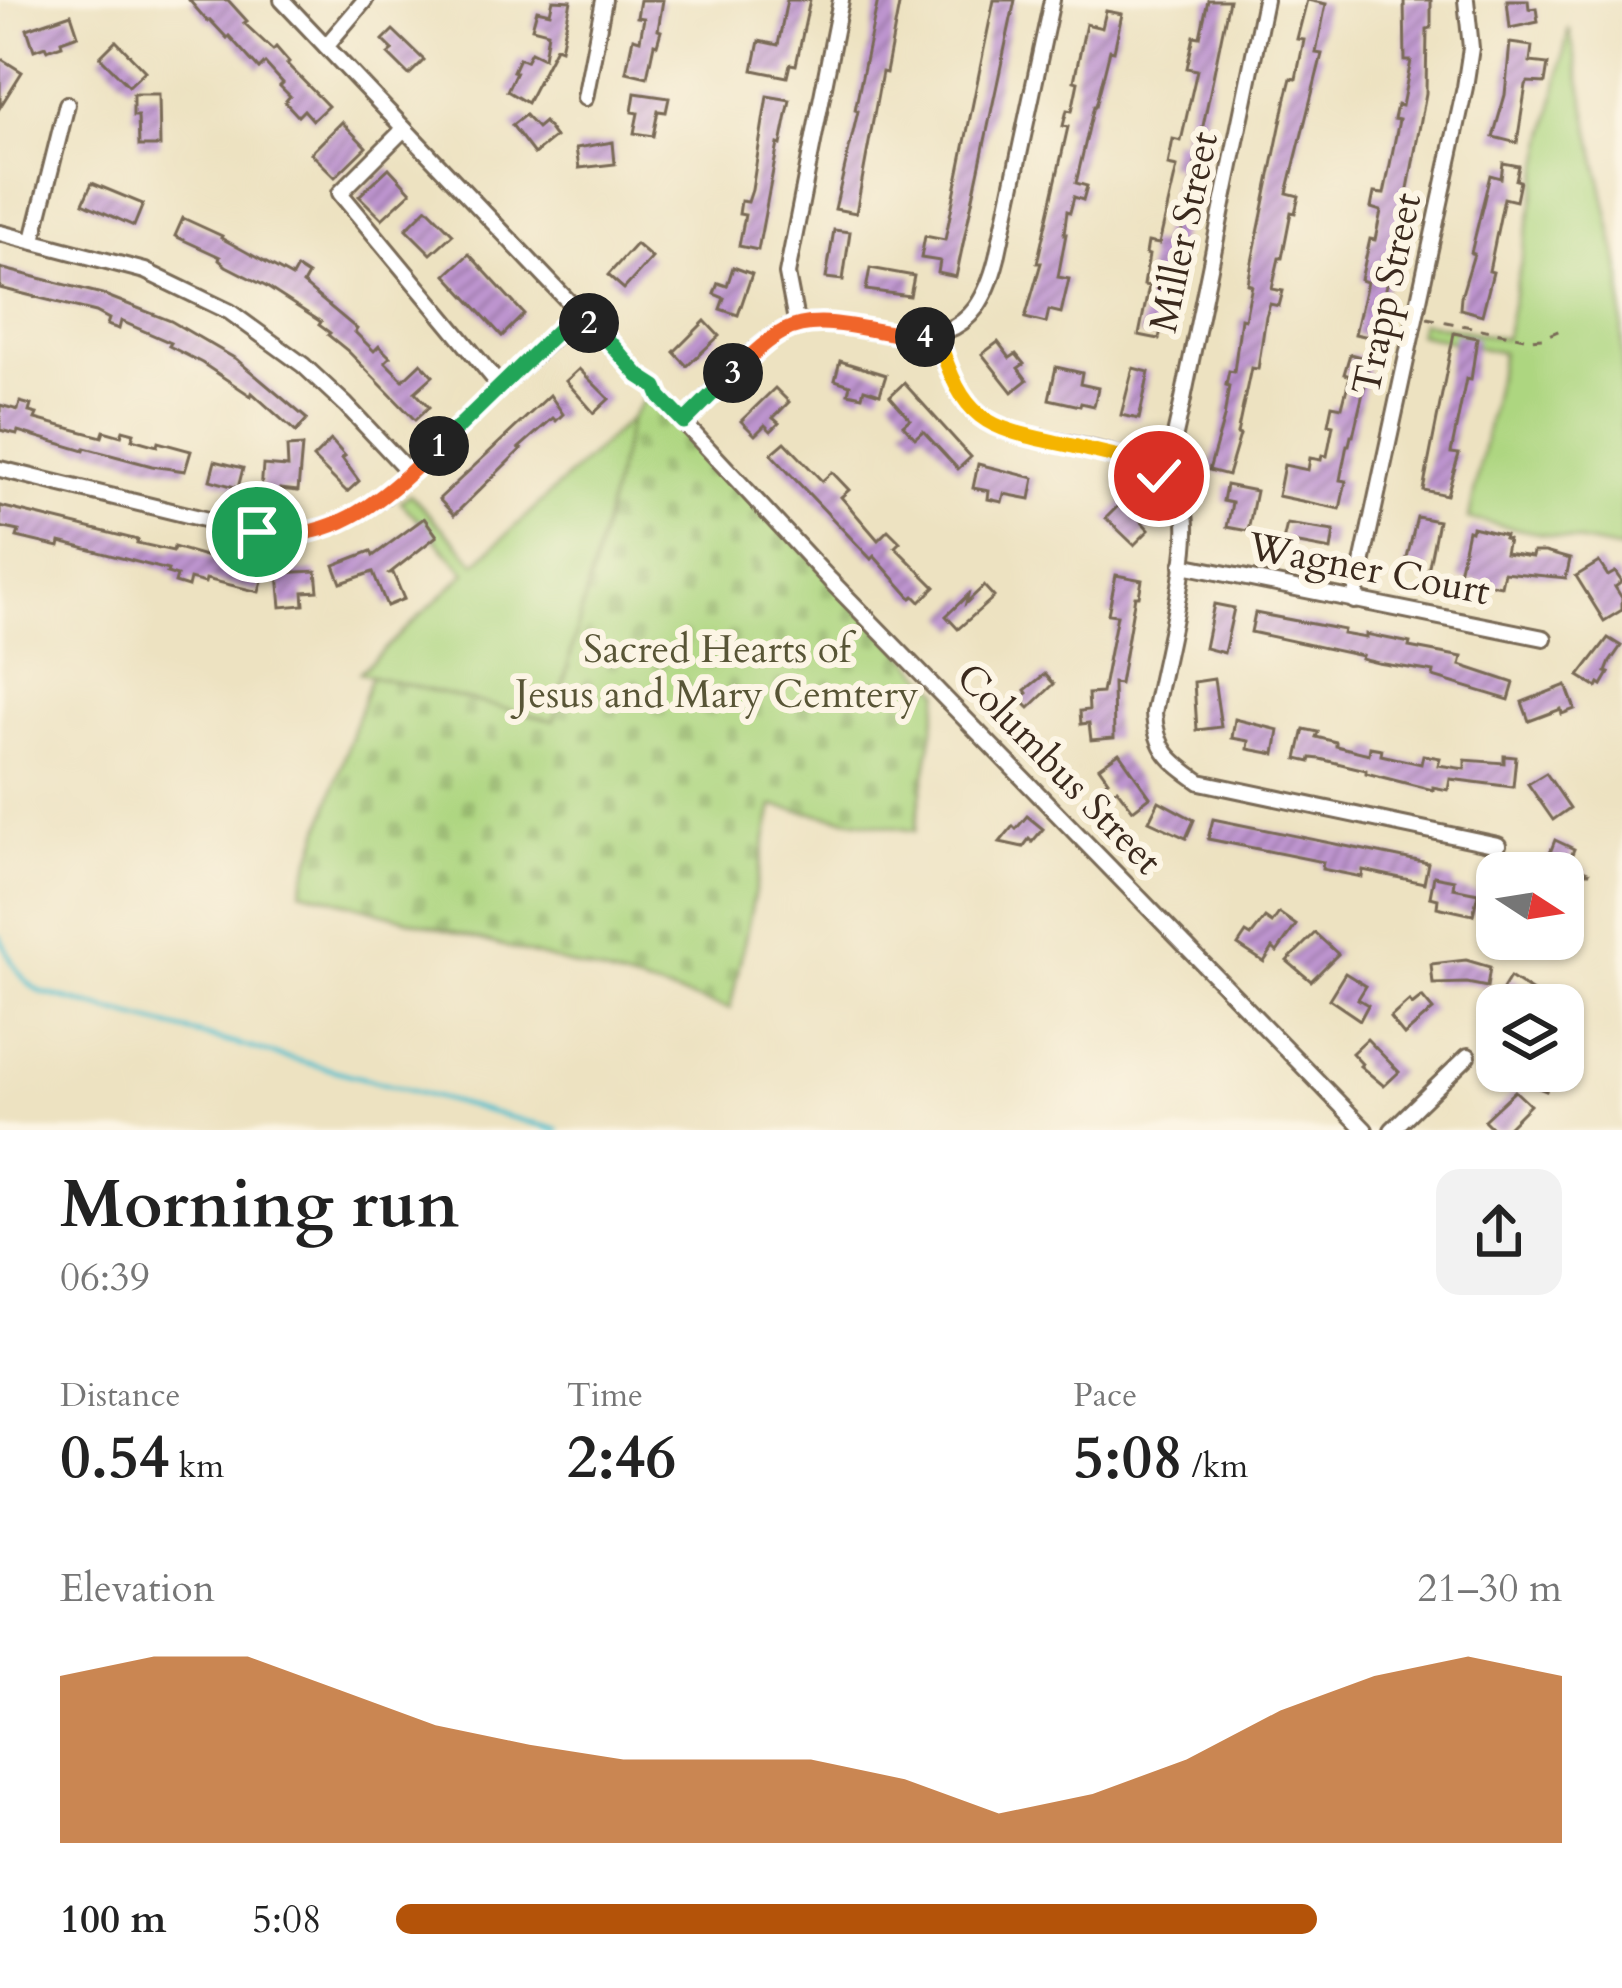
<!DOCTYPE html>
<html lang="en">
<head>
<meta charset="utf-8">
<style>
	:root { --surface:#fff; --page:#f2f2f2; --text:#222; --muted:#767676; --accent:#b45309 }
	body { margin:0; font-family:Cardo,serif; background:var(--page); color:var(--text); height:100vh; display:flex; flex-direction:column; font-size:45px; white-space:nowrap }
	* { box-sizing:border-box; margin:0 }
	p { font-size:39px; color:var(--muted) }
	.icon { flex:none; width:66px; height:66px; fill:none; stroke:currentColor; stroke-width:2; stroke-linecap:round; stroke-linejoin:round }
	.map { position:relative; height:1130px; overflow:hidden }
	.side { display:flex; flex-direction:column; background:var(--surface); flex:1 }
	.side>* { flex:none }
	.needle { width:78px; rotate:102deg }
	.fabs { position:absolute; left:1476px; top:852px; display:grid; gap:24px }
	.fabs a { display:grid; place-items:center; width:108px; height:108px; border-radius:24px; background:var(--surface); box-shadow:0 3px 9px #0004; font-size:60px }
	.pin { position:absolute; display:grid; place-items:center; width:102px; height:102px; color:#fff; margin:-51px; border:6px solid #fff; border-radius:50%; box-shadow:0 3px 12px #0007 }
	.km { position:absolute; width:60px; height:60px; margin:-30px; border-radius:50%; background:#222; color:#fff; font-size:33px; line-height:60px; text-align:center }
	.round { display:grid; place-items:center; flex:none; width:126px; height:126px; border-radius:24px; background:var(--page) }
	.overview { display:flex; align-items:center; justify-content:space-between; height:204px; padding:0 60px }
	h1 { font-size:66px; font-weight:700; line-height:90px }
	.stats { display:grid; grid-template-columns:repeat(3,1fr); gap:18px; height:204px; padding:12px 60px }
	.stats div { display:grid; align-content:center }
	.stats b { font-size:60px; font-weight:700 }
	.stats small { font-size:33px; font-weight:400 }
	.stats p { font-size:33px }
	.chart { height:336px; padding:24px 60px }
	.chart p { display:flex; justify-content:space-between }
	.chart svg { width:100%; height:216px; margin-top:12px; fill:var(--accent); opacity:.7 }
	ul { padding:0 60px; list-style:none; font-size:39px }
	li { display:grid; grid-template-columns:192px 144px 1fr; align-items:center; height:90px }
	li i { height:30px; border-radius:15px; background:var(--accent) }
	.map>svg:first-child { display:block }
	.green { fill:#add680; stroke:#74804f; stroke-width:3 }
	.cemetery { fill:url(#cemetery-stones); stroke:#74804f; stroke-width:3 }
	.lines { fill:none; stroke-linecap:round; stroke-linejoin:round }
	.stream { stroke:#53bfce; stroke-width:4.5 }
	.building { fill:url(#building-hatch) }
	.minor-casing { stroke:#796a57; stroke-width:20 }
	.path { stroke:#796a57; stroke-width:3; stroke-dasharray:9 9; stroke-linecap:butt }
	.minor { stroke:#fff; stroke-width:14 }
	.split-1-casing { stroke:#fff; stroke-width:24 }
	.split-2-casing { stroke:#fff; stroke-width:24 }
	.split-3-casing { stroke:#fff; stroke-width:24 }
	.split-4-casing { stroke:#fff; stroke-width:24 }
	.split-5-casing { stroke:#fff; stroke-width:24 }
	.split-6-casing { stroke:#fff; stroke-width:24 }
	.split-1 { stroke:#f0652b; stroke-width:15 }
	.split-2 { stroke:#22a559; stroke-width:15 }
	.split-3 { stroke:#22a559; stroke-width:15 }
	.split-4 { stroke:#f0652b; stroke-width:15 }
	.split-5 { stroke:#f5b400; stroke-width:15 }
	.split-6 { stroke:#f5b400; stroke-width:15 }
	.labels { text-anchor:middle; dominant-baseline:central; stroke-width:12; stroke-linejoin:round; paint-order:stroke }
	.street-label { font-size:39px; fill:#3b2a1e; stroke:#fcf5e5 }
	.park-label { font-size:39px; fill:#585536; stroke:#fcf5e5 }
</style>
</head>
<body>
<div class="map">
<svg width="1622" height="1130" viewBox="0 0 1622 1130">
	<defs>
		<pattern id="cemetery-stones" width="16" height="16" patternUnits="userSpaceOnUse" patternTransform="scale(3)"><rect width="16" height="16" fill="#add680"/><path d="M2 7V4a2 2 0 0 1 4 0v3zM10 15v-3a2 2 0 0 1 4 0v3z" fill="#96b86e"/></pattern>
		<pattern id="building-hatch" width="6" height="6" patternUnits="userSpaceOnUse" patternTransform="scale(3)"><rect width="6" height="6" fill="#bd94cf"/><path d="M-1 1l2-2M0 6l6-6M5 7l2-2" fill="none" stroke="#9b79a7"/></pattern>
	</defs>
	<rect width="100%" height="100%" fill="#fcf5e5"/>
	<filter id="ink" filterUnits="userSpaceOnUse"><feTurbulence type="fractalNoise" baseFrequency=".00833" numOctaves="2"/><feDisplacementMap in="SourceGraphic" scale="24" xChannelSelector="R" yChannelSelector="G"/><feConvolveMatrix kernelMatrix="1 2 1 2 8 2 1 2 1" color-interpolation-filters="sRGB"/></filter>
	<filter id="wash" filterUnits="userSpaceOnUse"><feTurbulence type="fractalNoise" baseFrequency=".004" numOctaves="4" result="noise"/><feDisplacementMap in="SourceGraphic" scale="48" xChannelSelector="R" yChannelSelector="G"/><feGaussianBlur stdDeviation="2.7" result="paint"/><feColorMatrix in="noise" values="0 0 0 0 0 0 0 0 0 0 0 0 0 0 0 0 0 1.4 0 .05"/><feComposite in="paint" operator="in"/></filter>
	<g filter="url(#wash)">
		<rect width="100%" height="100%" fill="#ede2c1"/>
		<g class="green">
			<polygon points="1569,28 1622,280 1622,550 1469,519 1502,353 1418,334 1421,322 1505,339"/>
			<polygon points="631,418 554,721 359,673 466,573 401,502 410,494 476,563"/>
		</g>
		<polygon class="cemetery" points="649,392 940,691 915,831 773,806 730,1009 301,890 371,676 554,721 631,418"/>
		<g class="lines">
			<path class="stream" d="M0,936C10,959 18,979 41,992L558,1130"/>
		</g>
		<g id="blocks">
			<g class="building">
				<polygon points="189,0 228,0 247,21 244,23 273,50 276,47 289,62 287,64 328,106 313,120 304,110 298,116 285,102 290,96 280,86 283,83 265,63 259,69 229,36 227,38 210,20 208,22"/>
				<polygon points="553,0 571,1 561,49 556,47 527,103 507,91 516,72 513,71 519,58 526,61 531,52 544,58 548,32 532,28 537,10 550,13"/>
				<polygon points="640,0 663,0 658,30 661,31 657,45 654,44 647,77 626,72 633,38 640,40 644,18 637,17"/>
				<polygon points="787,0 810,0 796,65 790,64 787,77 753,70 759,41 778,45"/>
				<polygon points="878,0 900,0 886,73 882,72 856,213 835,209 858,111 855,110"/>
				<polygon points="994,0 1015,0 956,277 938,273 940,261 921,258 925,236 945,240"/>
				<polygon points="1208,0 1229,0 1159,339 1139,335 1149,286 1144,285 1149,255 1146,254 1148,242 1159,244 1177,167 1168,165 1173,139 1181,141 1197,70 1187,68 1194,36 1200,37"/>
				<polygon points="1307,0 1326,4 1316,53 1322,54 1287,193 1299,196 1295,213 1291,212 1282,258 1279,258 1272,289 1283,291 1279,306 1270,304 1266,316 1258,369 1251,368 1237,434 1240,435 1228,475 1209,470 1224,418 1229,386 1226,385 1229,371 1234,372 1241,318 1245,319 1252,285 1248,284 1252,262 1286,98 1291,78 1296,79 1304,40 1297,39"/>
				<polygon points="1404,0 1431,0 1431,28 1427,29 1426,93 1400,231 1374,338 1355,334 1367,282 1361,280 1370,239 1375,240 1381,211 1371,208 1374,193 1384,194 1399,120 1394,119 1397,105 1402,106 1411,61 1405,61"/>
				<polygon points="1507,0 1528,0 1529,9 1536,8 1538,22 1510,28"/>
				<polygon points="1106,11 1122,14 1114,51 1110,50 1096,106 1094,106 1076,183 1087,186 1083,200 1074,197 1070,212 1067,211 1064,234 1066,234 1058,277 1069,279 1061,313 1049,310 1046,323 1025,318 1041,263 1037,263 1068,127 1063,126 1067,110 1072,111 1078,82 1074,81 1086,24 1102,28"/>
				<polygon points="71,14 78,35 61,41 62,45 47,50 45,46 34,50 27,29"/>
				<polygon points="393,30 424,60 409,75 388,54 393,50 383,40"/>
				<polygon points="116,41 145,71 129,86 100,57"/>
				<polygon points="1510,43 1532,46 1530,62 1548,64 1545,83 1528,82 1526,85 1517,143 1493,137 1505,95"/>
				<polygon points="0,58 22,72 0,107"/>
				<polygon points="635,93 669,98 666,112 658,111 653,136 634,133 638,113 632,112"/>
				<polygon points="133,94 159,94 160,146 139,146 138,116 133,116"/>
				<polygon points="767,96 790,100 781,145 778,144 758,250 739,246 745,215 739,214 741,201 748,202 752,190"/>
				<polygon points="525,115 537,128 544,122 555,137 534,154 512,125"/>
				<polygon points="342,122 366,147 335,177 311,153"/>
				<polygon points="613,142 615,164 579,168 576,148"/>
				<polygon points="1503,163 1519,166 1516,180 1520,181 1516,201 1504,198 1489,271 1493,272 1482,315 1460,309 1461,297 1474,254 1471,253 1490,175 1501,178"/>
				<polygon points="389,168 411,192 382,219 359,196"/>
				<polygon points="92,183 143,204 134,226 83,203"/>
				<polygon points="427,208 453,234 431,254 406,229"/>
				<polygon points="183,218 222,236 221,238 292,277 297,268 308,275 303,284 357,329 355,332 374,351 379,346 390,357 385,362 403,380 421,363 433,376 415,392 429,407 415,420 348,351 328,335 330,333 319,325 321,322 267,287 226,266 219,260 220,257 175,236"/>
				<polygon points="834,230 850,232 843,280 826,278"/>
				<polygon points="636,244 652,258 624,289 608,275"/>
				<polygon points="469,254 524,314 502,336 446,275"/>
				<polygon points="733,267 752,274 738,315 720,309 724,298 714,294 718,283 727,286"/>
				<polygon points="0,268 102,294 171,321 236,359 307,419 296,432 252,393 251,396 202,363 169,346 171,343 121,321 119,329 107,325 109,319 96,312 0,288"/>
				<polygon points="870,268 914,276 910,296 866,290"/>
				<polygon points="705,321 719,336 687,366 674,352"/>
				<polygon points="1454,333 1477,338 1471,380 1466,379 1451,453 1459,454 1447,495 1423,490"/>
				<polygon points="998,342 1010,358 1016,354 1024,364 1018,368 1027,380 1012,392 982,354"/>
				<polygon points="1350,354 1368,359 1365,370 1368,371 1353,436 1351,436 1349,445 1347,445 1340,480 1346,481 1340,509 1278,496 1284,465 1308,470 1310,458 1321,460 1322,455 1327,456 1333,425 1328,424 1332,405 1342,407 1350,376 1344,374"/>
				<polygon points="840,361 886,375 880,394 864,389 862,396 848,393 850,385 835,380"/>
				<polygon points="1056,367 1082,373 1080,384 1098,388 1094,406 1081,403 1080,406 1049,399"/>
				<polygon points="1133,368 1149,372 1139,419 1121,415"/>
				<polygon points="579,369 609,399 594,413 566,381"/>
				<polygon points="904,383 971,457 958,469 923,431 915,438 903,425 910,419 890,396"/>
				<polygon points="775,388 789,402 773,418 779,423 771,431 765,425 755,435 741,421"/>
				<polygon points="550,395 563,414 556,421 553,418 519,448 521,449 454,515 439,499"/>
				<polygon points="20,402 31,405 29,412 37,414 35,419 102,437 104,431 121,436 123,430 134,433 132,439 157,446 158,442 191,451 185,471 152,466 85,448 84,451 18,431 17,434 0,430 0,405 18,410"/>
				<polygon points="331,440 345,456 342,458 359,481 347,492 313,458"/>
				<polygon points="785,442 822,481 832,472 849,490 841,497 878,540 888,530 900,542 895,547 935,587 920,602 914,596 911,598 874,556 871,559 771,454"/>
				<polygon points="302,446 298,491 280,489 280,494 261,492 263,465 288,467 287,447"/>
				<polygon points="215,461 243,468 238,488 210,480"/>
				<polygon points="978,464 1034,478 1030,499 1004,494 1002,502 988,499 989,491 973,488"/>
				<polygon points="1226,485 1256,491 1248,531 1227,527 1232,503 1223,501"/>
				<polygon points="1127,497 1137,508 1135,510 1143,518 1140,520 1149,530 1134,545 1106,518"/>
				<polygon points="0,506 138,540 137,543 173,551 174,547 264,573 259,592 206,579 205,583 190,579 188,587 175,583 177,576 167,573 168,570 60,542 59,547 17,537 19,531 0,527"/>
				<polygon points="1417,517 1438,521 1428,571 1405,566"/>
				<polygon points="424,518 437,536 390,573 393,573 404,599 387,606 373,572 341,583 334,565 371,551 373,556"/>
				<polygon points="1287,524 1334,531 1331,550 1283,541"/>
				<polygon points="1472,527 1505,535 1504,538 1508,539 1505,553 1532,557 1533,552 1545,552 1570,559 1566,578 1504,572 1501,586 1458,578 1468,530 1471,531"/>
				<polygon points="1599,562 1608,576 1615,572 1622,582 1615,587 1622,598 1622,610 1604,621 1576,576"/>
				<polygon points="316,571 318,591 303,592 304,605 281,607 278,573"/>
				<polygon points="1116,575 1142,580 1139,596 1135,596 1120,684 1113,683 1114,738 1091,740 1089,723 1081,724 1080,711 1089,710 1088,694 1102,693 1117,615 1108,614"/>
				<polygon points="984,586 994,597 958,629 946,616 968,595 966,603"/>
				<polygon points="1214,604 1234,608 1224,653 1205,648"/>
				<polygon points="1255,613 1344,630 1343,634 1366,638 1366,634 1410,643 1409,647 1462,657 1460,665 1514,683 1509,700 1433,677 1434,672 1378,663 1361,659 1362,656 1251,632"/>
				<polygon points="1608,638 1621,646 1610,662 1606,672 1609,673 1602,685 1599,683 1597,687 1579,676"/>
				<polygon points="1045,674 1054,684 1029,708 1020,699 1027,693 1025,690"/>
				<polygon points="1214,679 1221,727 1197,730 1194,682"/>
				<polygon points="1566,685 1575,709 1562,714 1561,709 1529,721 1522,702"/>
				<polygon points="1235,719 1279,730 1275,754 1248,749 1249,741 1232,738"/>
				<polygon points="1304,729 1318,732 1316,737 1336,742 1336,746 1369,754 1370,747 1382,749 1381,755 1421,764 1423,755 1440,758 1438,765 1465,769 1465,760 1504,763 1504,756 1516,757 1513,787 1450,779 1448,790 1433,787 1433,790 1366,773 1366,770 1320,759 1311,758 1310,762 1297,759"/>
				<polygon points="1119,753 1150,797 1133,810 1117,789 1111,793 1104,783 1108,780 1099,767"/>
				<polygon points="1546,773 1570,808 1553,820 1528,784"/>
				<polygon points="1159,801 1194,820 1186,838 1149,821"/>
				<polygon points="1027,816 1043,829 1032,842 1029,839 1023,847 1000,842 1013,826 1016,829"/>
				<polygon points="1213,819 1428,863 1424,883 1363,870 1362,877 1322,869 1323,862 1208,839"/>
				<polygon points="1555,840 1574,849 1568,864 1590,873 1581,873 1573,892 1563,887 1563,873 1545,873 1549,865 1546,863"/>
				<polygon points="1434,876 1454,880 1453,888 1478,893 1473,915 1437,907 1438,899 1430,897"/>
				<polygon points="1279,913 1296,925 1277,952 1273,948 1264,962 1238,945 1246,933 1251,936 1265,918 1272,923"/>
				<polygon points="1315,933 1338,954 1311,981 1287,961"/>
				<polygon points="1466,960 1490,967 1487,987 1467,983 1433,984 1431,964"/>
				<polygon points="1345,973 1366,986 1358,999 1368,1005 1360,1020 1329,999"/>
				<polygon points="1510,977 1539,996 1533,1005 1506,1005 1512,999 1501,992"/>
				<polygon points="1422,997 1433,1010 1404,1035 1390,1018 1409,1001 1412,1005"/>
				<polygon points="1367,1039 1399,1072 1384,1086 1360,1066 1362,1064 1352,1053"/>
				<polygon points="1523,1071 1555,1071 1546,1091 1519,1080"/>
				<polygon points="1515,1091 1530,1105 1505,1130 1494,1130 1484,1120"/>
			</g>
		</g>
	</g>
	<g filter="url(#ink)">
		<use href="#blocks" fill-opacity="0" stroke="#796a57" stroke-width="3"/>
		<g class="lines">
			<defs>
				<g id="minor">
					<polyline points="282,0 589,323 594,324 639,376 656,387 660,397 830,580 1365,1130"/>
					<polyline points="326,46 365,0"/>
					<polyline points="585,98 604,0"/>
					<polyline points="404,129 340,193 501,387"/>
					<polyline points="0,233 145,271 230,312 303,365 346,405 410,473"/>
					<polyline points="33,240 67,104"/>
					<polyline points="797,326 787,274 841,0"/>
					<path d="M937,334C951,381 963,417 1014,433C1047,440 1112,449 1140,464C1158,473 1177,492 1184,511C1195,543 1161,672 1154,713C1156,750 1170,761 1200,782L1498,845"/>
					<path d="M684,422C710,395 755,342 789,328C809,319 832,323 853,327C930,342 975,345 997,258L1052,0"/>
					<polyline points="0,469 257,532 293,535 315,530 345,520 385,496 561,330 578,311"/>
					<polyline points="1154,473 1175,435 1182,404 1265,0"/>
					<polyline points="1182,565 1544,638"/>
					<polyline points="1354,601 1465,87 1471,48 1466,0"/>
					<polyline points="1392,1130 1468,1056"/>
				</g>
			</defs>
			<use href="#minor" class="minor-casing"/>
			<polyline class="path" points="1427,318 1529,339 1542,338 1565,328"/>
			<use href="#minor" class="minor"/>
		</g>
	</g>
	<g class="lines" filter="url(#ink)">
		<defs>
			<path id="split-1" d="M257,532C270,533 283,535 295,534C355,528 397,485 439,446"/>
			<polyline id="split-2" points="439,446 578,311 589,323"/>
			<polyline id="split-3" points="589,323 594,324 639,376 656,387 660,397 684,422 733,373"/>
			<path id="split-4" d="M733,373C749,358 765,341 784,331C822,310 883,337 925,337"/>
			<path id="split-5" d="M925,337L937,334C965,428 987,427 1077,447"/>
			<polyline id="split-6" points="1077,447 1136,461 1159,476"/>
		</defs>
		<use href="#split-1" class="split-1-casing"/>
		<use href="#split-2" class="split-2-casing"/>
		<use href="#split-3" class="split-3-casing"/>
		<use href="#split-4" class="split-4-casing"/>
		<use href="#split-5" class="split-5-casing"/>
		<use href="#split-6" class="split-6-casing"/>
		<use href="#split-1" class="split-1"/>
		<use href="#split-2" class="split-2"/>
		<use href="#split-3" class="split-3"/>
		<use href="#split-4" class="split-4"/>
		<use href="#split-5" class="split-5"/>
		<use href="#split-6" class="split-6"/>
	</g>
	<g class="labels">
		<g class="street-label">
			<text transform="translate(1184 232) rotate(-78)">Miller Street</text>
			<text transform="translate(1387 294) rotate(-78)">Trapp Street</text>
			<text transform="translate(1369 569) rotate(11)">Wagner Court</text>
			<text transform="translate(1059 769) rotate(46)">Columbus Street</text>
		</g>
		<g class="park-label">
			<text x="717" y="649">Sacred Hearts of<tspan x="717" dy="45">Jesus and Mary Cemtery</tspan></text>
		</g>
	</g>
</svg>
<div class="fabs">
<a><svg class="needle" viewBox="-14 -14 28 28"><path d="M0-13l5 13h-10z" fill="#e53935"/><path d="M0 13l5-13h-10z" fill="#767676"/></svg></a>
<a><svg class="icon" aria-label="layers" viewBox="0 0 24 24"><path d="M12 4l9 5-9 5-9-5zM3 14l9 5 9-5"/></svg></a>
</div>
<div class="pin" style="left:257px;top:532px;background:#1e9e55"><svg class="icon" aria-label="arrive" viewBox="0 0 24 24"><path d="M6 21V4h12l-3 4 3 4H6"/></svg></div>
<div class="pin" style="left:1159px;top:476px;background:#d93025"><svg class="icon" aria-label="check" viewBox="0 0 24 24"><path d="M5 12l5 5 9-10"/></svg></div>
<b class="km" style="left:439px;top:446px">1</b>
<b class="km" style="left:589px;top:323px">2</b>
<b class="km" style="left:733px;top:373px">3</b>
<b class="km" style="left:925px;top:337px">4</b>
</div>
<section class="side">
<div class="overview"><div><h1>Morning run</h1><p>06:39</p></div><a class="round"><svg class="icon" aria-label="share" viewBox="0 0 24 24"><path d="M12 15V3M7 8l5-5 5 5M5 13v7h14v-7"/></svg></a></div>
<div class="stats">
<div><p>Distance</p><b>0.54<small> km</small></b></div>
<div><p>Time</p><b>2:46</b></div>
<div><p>Pace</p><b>5:08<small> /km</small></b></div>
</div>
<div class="chart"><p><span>Elevation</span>21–30 m</p>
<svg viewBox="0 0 160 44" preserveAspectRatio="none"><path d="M0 44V10L10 6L20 6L30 13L40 20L50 24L60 27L70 27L80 27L90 31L100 38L110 34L120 27L130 17L140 10L150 6L160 10V44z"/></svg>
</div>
<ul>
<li><b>100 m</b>5:08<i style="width:79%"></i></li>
</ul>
</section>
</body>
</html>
